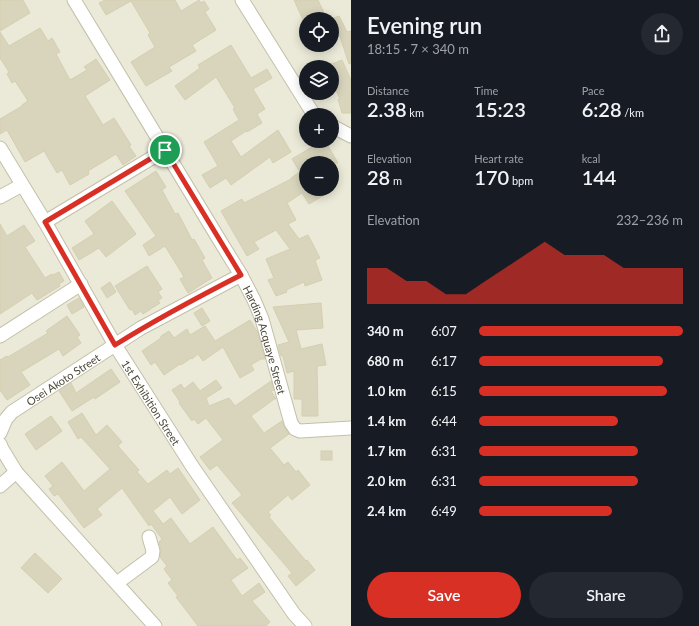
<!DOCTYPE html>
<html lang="en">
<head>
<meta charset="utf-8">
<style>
	:root { --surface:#171b24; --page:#242831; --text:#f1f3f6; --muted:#9ea1a6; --accent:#d93025 }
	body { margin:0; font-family:Lato,sans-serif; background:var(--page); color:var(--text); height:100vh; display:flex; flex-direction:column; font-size:15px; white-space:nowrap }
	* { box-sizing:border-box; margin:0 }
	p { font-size:13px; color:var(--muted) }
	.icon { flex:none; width:22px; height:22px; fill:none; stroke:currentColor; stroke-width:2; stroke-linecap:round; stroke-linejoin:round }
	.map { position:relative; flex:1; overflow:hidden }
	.panel { display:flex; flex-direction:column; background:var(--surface); width:348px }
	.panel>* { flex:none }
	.tools { position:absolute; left:299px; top:12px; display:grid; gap:8px }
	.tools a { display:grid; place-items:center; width:40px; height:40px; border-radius:50%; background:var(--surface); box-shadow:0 2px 10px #0003; font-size:20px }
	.pin { position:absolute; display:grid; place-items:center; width:34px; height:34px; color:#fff; margin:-17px; border:2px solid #fff; border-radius:50%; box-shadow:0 1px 4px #0007 }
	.round { display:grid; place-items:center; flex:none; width:42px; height:42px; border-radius:21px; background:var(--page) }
	.head { display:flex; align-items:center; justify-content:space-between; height:68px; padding:0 16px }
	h1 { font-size:22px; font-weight:600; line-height:30px }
	.figures { display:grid; grid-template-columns:repeat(3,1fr); gap:6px; height:68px; padding:4px 16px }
	.figures div { display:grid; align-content:center }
	.figures b { font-size:20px; font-weight:600 }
	.figures small { font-size:11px; font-weight:400 }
	.figures p { font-size:11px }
	.chart { height:112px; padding:8px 16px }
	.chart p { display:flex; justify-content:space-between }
	.chart svg { width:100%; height:72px; margin-top:4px; fill:var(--accent); opacity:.7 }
	.cta { display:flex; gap:8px; margin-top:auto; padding:8px 16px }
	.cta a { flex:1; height:46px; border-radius:24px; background:var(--accent); color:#fff; font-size:16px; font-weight:600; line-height:46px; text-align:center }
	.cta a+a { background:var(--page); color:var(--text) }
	ul { padding:0 16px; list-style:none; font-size:13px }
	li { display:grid; grid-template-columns:64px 48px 1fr; align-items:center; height:30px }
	li i { height:10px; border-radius:5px; background:var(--accent) }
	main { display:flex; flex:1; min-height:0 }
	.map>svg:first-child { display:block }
	.residential { fill:#ebe9d7; fill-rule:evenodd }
	.building { fill:#d9d5bd; stroke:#d5cfb0 }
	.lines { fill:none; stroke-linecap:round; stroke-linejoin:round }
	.minor-casing { stroke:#c3c0aa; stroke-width:15 }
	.minor { stroke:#fff; stroke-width:13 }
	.route-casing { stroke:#fff; stroke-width:8 }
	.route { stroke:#d93025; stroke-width:5 }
	.labels { text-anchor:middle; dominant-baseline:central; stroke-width:3; stroke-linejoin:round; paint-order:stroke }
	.street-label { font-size:11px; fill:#4b4836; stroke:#fff }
</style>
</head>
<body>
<main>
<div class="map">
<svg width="351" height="626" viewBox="0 0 351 626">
	<rect width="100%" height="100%" fill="#f6f5e9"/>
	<path class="residential" d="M0,0H351V626H0ZM306,19H332V45H306ZM306,67H332V93H306ZM306,115H332V141H306ZM306,163H332V189H306Z"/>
	<g class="building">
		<polygon points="0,0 23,0 30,13 0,31"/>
		<polygon points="105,0 175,0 181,11 199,0 201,3 204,1 209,9 205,12 216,30 192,45 196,51 169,67 172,71 146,86 131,62 155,47 148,35 150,33 131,1 106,15 99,3"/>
		<polygon points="294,0 318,0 324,13 311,19 306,19 306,21 304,22"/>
		<polygon points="339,16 347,32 351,31 351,63 349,64 334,18"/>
		<polygon points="40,28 48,41 52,38 60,52 56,54 70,80 87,70 84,67 96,59 110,80 85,96 103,125 114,118 131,145 129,146 136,156 123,165 116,154 88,171 89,174 70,185 62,170 57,173 44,151 25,162 7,130 0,134 0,119 22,106 22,105 28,101 15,81 12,83 7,74 9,72 0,58 0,32 9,46"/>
		<polygon points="231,45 251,78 267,69 272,78 253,89 265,109 257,114 262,123 247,132 246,131 231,141 241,157 278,130 291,152 273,163 270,157 231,185 226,178 210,188 202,175 218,166 204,142 239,120 233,109 235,108 216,77 185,100 175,86 200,68 198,65"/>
		<polygon points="342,60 351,80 351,113 342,113 338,99 340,99 332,81 332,64"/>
		<polygon points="322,141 325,141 338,163 306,163 306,189 334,189 309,204 302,193 287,203 296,220 288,224 299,239 308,235 320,258 315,260 322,280 305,286 304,282 286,290 287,292 276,296 268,280 274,278 266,259 290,249 276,230 254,242 259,249 247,256 221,211 242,199 244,203 291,179 291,178 300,172 292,159"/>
		<polygon points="156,171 166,187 162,190 175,214 178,213 192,240 194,239 205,258 202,260 212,278 188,293 180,279 184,277 165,246 149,256 143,245 156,236 125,191"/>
		<polygon points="112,201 136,234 106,257 99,248 79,260 72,248 94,234 85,221"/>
		<polygon points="0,224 7,236 24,225 35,241 25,247 45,278 52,274 53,275 59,272 64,281 59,284 60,286 37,300 32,293 0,314"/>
		<polygon points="147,266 162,289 158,292 162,298 158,300 160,303 143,314 141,311 135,315 132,309 130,310 115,286"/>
		<polygon points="110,282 116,292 107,298 101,288"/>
		<polygon points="79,298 84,307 72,314 67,305"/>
		<polygon points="321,303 323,328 296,330 301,349 322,344 326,365 317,366 318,416 302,416 302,399 294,399 294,371 287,373 283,356 281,356 278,345 289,342 273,307"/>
		<polygon points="202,308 210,321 202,326 194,313"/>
		<polygon points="67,316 80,335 77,337 81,343 63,356 59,349 21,372 30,385 7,400 0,390 0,360 7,356 8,357 48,333 46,331"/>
		<polygon points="250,320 258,333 265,359 261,359 251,365 254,370 240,378 223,347 203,361 198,354 192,359 191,358 181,365 180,364 164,375 155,362 151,365 142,351 161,338 161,336 169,331 174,338 187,329 190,335 205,326 215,341"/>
		<polygon points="111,369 120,382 95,399 94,397 72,411 59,391 71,383 76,393"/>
		<polygon points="216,380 222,388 206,398 209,406 229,398 235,406 271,381 274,390 271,391 276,399 273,399 273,400 251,416 264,433 282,421 284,427 289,434 270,448 284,465 288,462 296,472 298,470 310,485 292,500 288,495 268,512 271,515 269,517 306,561 307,560 315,570 296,586 288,576 292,573 232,503 242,495 217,465 210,470 200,457 223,440 206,418 198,424 194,419 192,421 179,403 180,402 172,390 181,384 184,389 193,382 200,391"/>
		<polygon points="82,413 96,435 107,425 122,442 118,446 139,470 137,472 148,484 167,470 170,474 178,468 200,500 182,514 170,497 153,511 163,524 171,518 190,544 213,527 237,560 240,558 248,568 231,580 242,596 259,583 265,592 252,601 270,622 266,626 198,626 176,597 178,596 168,583 172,580 164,569 167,566 160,557 161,549 159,542 162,539 151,524 149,526 122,488 97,509 102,515 84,528 58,494 54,496 49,489 53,486 45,476 62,462 84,491 110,469 81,437 78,439 68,422"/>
		<polygon points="51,416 62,431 36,450 25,434"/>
		<rect x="321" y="451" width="11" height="9"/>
		<polygon points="35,553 62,579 48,593 21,568"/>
	</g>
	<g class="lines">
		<defs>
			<g id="minor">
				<path id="s1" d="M74,0L220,241L241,275L254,300L262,319L291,423L295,429L300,431L351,428"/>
				<polyline points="242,0 314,115"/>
				<polyline points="332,126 351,136"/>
				<path id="s2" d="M0,148L45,222L115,345L192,466L294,614L305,626"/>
				<polyline points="0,197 22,185"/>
				<polyline points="45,222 165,150"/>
				<polyline points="0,336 81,284"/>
				<path id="s3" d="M0,433L6,419L12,412L141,328L241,275"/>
				<polyline points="0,444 2,449 16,472 155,626"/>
				<polyline points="0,486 16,472"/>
				<polyline points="117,583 152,557 153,551 149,537"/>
			</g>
		</defs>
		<use href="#minor" class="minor-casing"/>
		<use href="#minor" class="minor"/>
	</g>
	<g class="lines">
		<defs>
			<path id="route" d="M165,150L241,275C198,297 155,320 115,345L45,222Z"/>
		</defs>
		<use href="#route" class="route-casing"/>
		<use href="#route" class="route"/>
	</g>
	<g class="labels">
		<g class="street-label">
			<text stroke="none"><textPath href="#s1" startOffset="391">Harding Acquaye Street</textPath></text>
			<text stroke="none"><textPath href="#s3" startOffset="85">Osei Akoto Street</textPath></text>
			<text stroke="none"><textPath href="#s2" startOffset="296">1st Exhibition Street</textPath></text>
		</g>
	</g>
</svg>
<div class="tools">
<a><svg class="icon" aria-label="locate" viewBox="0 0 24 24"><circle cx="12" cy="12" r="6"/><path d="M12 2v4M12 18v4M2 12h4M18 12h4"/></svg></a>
<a><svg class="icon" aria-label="layers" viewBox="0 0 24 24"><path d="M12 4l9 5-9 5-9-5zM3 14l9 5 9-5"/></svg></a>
<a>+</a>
<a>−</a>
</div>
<div class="pin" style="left:165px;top:150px;background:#1e9e55"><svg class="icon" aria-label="arrive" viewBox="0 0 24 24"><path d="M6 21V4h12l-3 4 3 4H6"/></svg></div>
</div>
<section class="panel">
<div class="head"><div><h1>Evening run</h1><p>18:15 · 7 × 340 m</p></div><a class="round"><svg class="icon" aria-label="share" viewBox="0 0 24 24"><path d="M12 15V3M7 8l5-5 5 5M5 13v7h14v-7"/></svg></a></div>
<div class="figures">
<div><p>Distance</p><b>2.38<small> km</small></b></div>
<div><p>Time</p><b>15:23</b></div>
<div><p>Pace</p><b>6:28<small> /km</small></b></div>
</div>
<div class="figures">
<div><p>Elevation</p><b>28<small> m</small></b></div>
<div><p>Heart rate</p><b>170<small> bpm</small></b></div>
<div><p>kcal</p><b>144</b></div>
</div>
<div class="chart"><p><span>Elevation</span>232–236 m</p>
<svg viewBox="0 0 160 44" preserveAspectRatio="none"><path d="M0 44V22L10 22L20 30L30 30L40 38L50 38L60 30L70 22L80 14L90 6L100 14L110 14L120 14L130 22L140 22L150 22L160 22V44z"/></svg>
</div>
<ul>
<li><b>340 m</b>6:07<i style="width:100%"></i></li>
<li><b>680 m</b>6:17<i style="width:90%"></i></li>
<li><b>1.0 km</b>6:15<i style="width:92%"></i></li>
<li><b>1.4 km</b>6:44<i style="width:68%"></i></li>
<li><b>1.7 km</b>6:31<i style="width:78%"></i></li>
<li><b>2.0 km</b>6:31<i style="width:78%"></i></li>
<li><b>2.4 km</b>6:49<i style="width:65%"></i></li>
</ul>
<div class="cta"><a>Save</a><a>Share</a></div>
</section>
</main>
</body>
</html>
